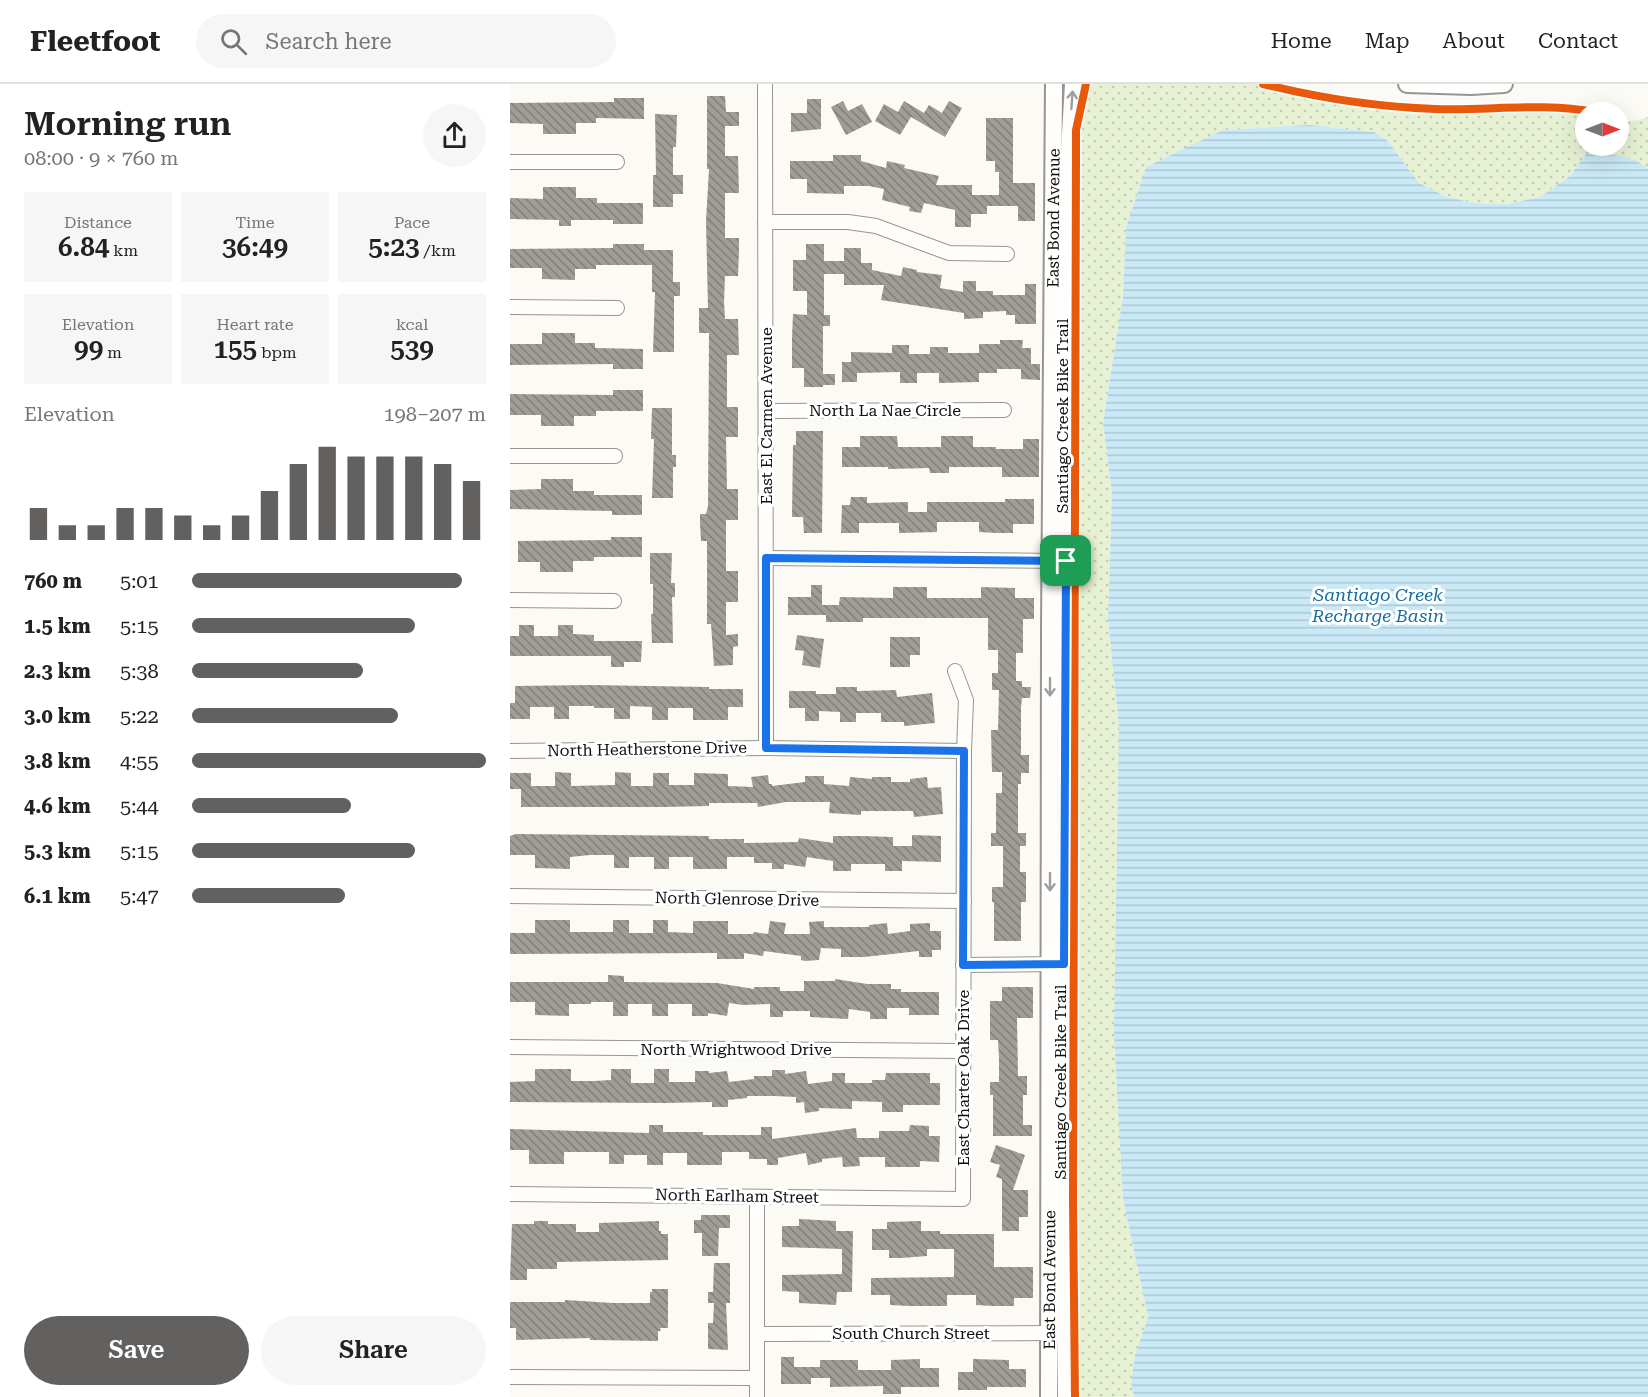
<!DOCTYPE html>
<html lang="en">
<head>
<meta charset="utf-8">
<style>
	:root { --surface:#fff; --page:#f6f6f6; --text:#222; --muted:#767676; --line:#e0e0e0; --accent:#62615f }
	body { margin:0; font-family:"Roboto Serif",serif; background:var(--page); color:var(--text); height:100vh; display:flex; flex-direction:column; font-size:22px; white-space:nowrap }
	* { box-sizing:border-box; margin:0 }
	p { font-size:20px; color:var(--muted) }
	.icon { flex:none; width:33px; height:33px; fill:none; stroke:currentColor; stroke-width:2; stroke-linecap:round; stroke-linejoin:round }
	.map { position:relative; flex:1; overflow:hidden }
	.details { display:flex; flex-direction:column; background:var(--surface); width:510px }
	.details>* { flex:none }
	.needle { width:39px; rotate:90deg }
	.fabs { position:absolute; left:1065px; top:18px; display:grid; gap:12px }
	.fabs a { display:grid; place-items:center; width:54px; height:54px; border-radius:50%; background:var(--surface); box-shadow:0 6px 24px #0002; font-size:30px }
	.pin { position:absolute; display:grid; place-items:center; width:51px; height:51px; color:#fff; margin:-26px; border-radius:12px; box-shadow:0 3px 9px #0006 }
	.round { display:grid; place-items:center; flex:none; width:63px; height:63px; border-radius:32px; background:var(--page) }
	.headline { display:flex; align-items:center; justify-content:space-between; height:102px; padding:0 24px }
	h1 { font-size:33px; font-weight:600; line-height:45px }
	.figures { display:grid; grid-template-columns:repeat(3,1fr); gap:9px; height:102px; padding:6px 24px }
	.figures div { display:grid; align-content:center; border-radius:0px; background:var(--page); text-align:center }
	.figures b { font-size:26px; font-weight:600 }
	.figures small { font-size:16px; font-weight:400 }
	.figures p { font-size:16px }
	.chart { height:168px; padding:12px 24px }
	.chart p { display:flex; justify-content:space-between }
	.chart svg { width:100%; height:108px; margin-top:6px; stroke:var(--accent); stroke-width:6 }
	.cta { display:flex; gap:12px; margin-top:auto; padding:12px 24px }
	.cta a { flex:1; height:69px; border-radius:36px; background:var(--accent); color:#fff; font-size:24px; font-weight:600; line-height:69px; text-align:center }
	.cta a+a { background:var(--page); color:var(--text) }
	ul { padding:0 24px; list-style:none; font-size:20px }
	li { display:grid; grid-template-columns:96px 72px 1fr; align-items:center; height:45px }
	li i { height:15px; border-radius:8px; background:var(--accent) }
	header { display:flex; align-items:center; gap:36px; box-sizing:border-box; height:84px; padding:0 30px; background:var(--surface); border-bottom:2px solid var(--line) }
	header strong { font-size:28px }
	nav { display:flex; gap:33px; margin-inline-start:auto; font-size:21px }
	.search { width:420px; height:54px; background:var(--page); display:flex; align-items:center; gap:15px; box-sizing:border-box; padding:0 21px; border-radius:33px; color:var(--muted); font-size:22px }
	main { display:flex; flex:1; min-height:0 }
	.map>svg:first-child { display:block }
	.grass { fill:url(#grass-dots) }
	.water { fill:url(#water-rules) }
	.building { fill:url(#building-back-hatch) }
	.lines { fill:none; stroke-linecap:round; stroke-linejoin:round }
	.minor-casing { stroke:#969592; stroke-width:16 }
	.tertiary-casing { stroke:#969592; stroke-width:20 }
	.minor { stroke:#fffefd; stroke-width:14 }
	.tertiary { stroke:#fffefd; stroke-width:16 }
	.cycleway-casing { stroke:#fff; stroke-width:11 }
	.cycleway { stroke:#e8590c; stroke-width:8 }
	.oneway { stroke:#9f9e9e }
	.route-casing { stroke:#fff; stroke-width:12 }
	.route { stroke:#1a73e8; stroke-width:8 }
	.labels { text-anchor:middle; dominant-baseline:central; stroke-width:6; stroke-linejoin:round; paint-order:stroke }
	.street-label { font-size:16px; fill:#0f0f0f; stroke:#fff }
	.water-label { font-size:18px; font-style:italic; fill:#166ea3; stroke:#fff }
</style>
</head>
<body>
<header>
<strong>Fleetfoot</strong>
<div class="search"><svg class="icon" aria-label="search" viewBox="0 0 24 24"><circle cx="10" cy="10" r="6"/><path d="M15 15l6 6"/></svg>Search here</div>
<nav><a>Home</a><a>Map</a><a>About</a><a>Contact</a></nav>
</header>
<main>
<section class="details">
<div class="headline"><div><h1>Morning run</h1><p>08:00 · 9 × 760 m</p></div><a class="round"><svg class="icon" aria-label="share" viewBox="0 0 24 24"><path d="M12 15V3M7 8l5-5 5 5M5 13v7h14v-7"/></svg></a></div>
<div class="figures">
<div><p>Distance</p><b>6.84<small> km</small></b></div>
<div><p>Time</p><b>36:49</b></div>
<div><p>Pace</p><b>5:23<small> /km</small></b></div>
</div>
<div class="figures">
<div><p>Elevation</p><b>99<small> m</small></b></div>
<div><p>Heart rate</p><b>155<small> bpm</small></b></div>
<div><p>kcal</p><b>539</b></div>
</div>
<div class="chart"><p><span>Elevation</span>198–207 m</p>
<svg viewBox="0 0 160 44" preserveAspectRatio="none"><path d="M5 44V31M15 44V38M25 44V38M35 44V31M45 44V31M55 44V34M65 44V38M75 44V34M85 44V24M95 44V13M105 44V6M115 44V10M125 44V10M135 44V10M145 44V13M155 44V20"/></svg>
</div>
<ul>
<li><b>760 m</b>5:01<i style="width:92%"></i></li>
<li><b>1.5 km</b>5:15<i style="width:76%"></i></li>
<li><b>2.3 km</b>5:38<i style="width:58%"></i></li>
<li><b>3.0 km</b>5:22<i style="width:70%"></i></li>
<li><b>3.8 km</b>4:55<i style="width:100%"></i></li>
<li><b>4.6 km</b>5:44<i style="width:54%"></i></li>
<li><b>5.3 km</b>5:15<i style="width:76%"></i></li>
<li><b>6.1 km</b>5:47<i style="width:52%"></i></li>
</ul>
<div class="cta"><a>Save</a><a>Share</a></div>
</section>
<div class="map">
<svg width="1138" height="1313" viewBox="0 0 1138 1313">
	<defs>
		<pattern id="grass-dots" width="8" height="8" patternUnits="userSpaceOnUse" patternTransform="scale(1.5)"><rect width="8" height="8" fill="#e7f1d4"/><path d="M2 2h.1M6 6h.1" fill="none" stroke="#c5cdb5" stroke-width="1.8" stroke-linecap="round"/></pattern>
		<pattern id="water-rules" width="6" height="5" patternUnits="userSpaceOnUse" patternTransform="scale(1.5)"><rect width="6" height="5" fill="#cae9f6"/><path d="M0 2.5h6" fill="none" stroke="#acc7d2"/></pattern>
		<pattern id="building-back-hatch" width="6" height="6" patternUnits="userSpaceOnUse" patternTransform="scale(1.5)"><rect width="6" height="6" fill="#a09d99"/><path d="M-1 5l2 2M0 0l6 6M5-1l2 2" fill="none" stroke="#817e7b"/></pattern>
	</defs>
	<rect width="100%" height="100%" fill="#fcfaf4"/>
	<polygon class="grass" points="579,0 746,0 828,18 892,26 952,29 1037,26 1072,29 1075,30 1076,62 1108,62 1109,37 1123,37 1138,33 1138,85 1131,79 1076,71 1060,92 1030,113 997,120 965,119 937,113 909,99 878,57 864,48 800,41 713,46 616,145 613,212 593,340 602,409 598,535 609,643 613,1115 638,1233 625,1271 621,1299 624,1313 568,1313 566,1112 568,307 570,46"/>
	<path class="water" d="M800,41L864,48L878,57L909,99L937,113L965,119L997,120L1030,113L1060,92L1076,70C1098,71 1121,69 1138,85V1313H624L621,1299L625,1271L638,1233L613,1115L604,950L609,643L598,535L602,409L593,340L613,212L616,144L636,83L713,46Z"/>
	<g class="building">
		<polygon points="197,12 215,12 216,28 229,28 229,42 215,42 215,72 228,72 229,109 215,109 215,154 229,154 229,168 228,192 215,192 214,218 215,235 228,235 229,271 217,271 217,323 228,323 228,353 216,353 217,405 228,405 228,436 216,436 216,487 228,487 228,518 216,518 216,551 228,550 228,562 223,563 223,581 204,582 201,540 197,540 197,457 191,457 190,438 190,430 196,430 198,422 199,249 189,249 189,224 198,224 196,137 199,85 197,85"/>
		<polygon points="104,14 134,14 134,35 86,34 86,39 66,39 66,50 33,50 33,40 0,39 0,19 104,18"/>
		<polygon points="297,15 311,15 311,45 281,48 281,29 297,29"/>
		<polygon points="333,17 338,27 352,20 362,38 336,51 321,23"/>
		<polygon points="394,17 414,29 419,21 432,29 439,17 452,24 435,53 401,33 390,51 365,37 374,20 388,28"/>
		<polygon points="145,30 167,31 166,63 163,63 163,91 173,91 173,110 163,110 163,123 143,123 143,91 146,91"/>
		<polygon points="476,34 503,34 503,99 525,99 525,137 508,137 508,122 477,122 477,130 461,130 461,143 445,143 445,126 414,119 411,129 399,127 400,123 372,116 374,105 359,102 334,102 334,110 297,109 297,95 280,95 280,77 323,77 323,71 351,71 351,77 376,84 377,77 395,81 394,84 429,92 426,101 462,101 462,111 489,111 489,88 485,88 485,77 476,77"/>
		<polygon points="33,103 66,103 66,114 87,114 87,119 133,119 133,140 103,140 103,136 61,136 61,142 49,142 49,136 0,135 0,114 33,115"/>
		<polygon points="103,160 134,160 134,166 163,166 163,198 170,198 170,212 164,212 164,268 143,268 145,208 142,208 142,181 86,181 86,185 65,185 65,196 32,195 32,184 0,184 0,165 103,164"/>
		<polygon points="296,160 314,160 314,177 334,177 334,164 351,164 351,179 362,179 362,186 391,192 393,183 407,186 407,188 432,191 430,204 453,208 453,197 466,197 466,207 483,207 483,211 515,211 515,200 526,200 526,240 505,240 505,231 496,231 496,227 473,228 473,234 454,235 454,229 371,216 374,201 334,201 334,190 314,190 314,231 320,231 320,242 313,242 313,290 325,290 325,301 313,301 313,303 294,303 294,284 282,284 282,253 283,230 297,231 297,207 283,207 283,176 296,176"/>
		<polygon points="32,249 65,249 65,259 85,259 85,264 133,265 133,285 103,285 103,280 0,281 0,260 32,260"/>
		<polygon points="490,256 513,256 512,264 521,264 521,280 530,280 530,296 511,295 511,285 487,285 487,289 469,289 469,298 429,299 429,289 407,289 407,299 390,299 390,288 347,289 347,298 332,298 332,278 341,278 341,268 382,269 382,261 399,261 399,270 420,270 420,263 438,263 438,269 469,269 469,260 490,260"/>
		<polygon points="103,306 133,306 133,327 86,327 86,332 64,332 64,342 31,342 31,331 0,331 0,310 103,311"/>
		<polygon points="142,324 162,324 162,371 166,371 166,383 163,383 163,414 142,414 144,355 141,355"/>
		<polygon points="286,347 313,347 312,449 294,449 293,433 282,433 283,361 286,361"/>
		<polygon points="350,352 387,352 388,363 431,363 431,352 463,352 463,363 486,363 486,365 513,365 513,355 529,355 529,393 492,393 492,383 439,383 439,389 420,389 419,384 378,385 378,383 332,383 332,363 350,363"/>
		<polygon points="31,395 63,395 63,407 84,407 84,411 132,411 132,431 102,431 102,427 0,425 0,406 31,405"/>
		<polygon points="341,413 357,413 357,419 398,418 398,428 417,428 417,418 495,418 495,415 524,415 524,440 503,440 503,449 487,449 469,448 469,438 427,438 427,448 389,449 389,439 349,439 349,449 331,449 332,421 340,421"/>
		<polygon points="101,453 132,453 132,473 84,473 84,477 63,477 63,488 30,488 30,478 8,478 8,457 101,456"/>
		<polygon points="140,469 162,469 161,499 165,499 165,513 162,513 163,559 142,559 141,530 143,530 143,500 140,500"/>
		<polygon points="301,501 312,501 312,521 329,521 330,513 383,514 383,503 417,503 417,514 471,514 471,503 505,504 505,514 524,514 524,535 513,535 513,569 506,569 506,597 512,597 512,603 521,603 520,614 512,614 511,623 511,671 519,671 519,689 511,689 511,700 508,700 508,749 516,749 516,762 510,762 510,788 516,788 516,818 511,818 511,857 484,857 484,818 482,818 482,803 493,803 493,762 481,762 481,749 486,749 486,709 492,709 492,688 482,688 481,646 488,646 489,606 482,606 482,589 488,589 488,566 478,566 478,534 353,534 353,538 316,538 316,531 278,531 278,513 301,513"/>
		<polygon points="9,541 24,541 24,552 48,552 48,541 63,541 63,550 84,551 84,557 132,557 131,578 114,578 114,583 101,583 101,572 0,572 0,552 9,552"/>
		<polygon points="287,551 314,555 310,584 292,581 294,567 285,566"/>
		<polygon points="380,553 410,553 410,571 400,571 400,583 380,583"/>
		<polygon points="80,601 199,603 199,605 233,605 233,623 218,623 218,636 183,636 183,624 158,624 158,636 142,636 142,623 120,622 120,635 104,635 104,624 84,624 84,622 59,622 59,635 44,635 44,623 20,623 20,635 0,635 0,619 5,619 5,602"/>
		<polygon points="326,603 347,603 347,607 386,606 387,613 422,609 425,639 394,642 394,638 371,638 371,629 346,629 346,638 330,638 330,628 309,627 309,637 295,637 295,624 279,624 279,607 306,607 306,610 326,610"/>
		<polygon points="45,688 61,689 61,702 105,701 105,688 121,689 121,702 143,702 143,689 159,689 159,701 184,701 184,689 218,690 218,702 243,703 241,693 258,691 259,700 262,700 262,702 295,698 295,692 314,692 314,700 339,702 340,693 362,695 362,693 381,693 381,698 400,698 400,695 417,693 418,704 431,703 433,730 404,733 403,727 351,727 351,731 319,729 320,718 276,718 248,723 247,719 199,719 199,722 154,723 11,723 11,705 0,705 0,689 21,689 21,702 45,702"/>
		<polygon points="6,750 199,752 199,755 234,755 234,759 288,758 289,754 323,759 323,752 352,752 383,753 383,762 402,762 402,751 431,752 431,778 392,777 392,787 375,787 375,780 341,780 341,787 323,787 323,777 297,773 295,783 274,780 274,785 262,785 262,779 244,779 244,773 217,773 217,785 183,785 183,773 159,773 159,785 144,785 144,773 119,773 119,784 104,784 104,771 80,771 60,773 60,785 25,784 25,771 0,771 0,752"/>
		<polygon points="25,836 60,836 60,848 103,848 103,836 119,836 119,849 143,849 143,836 158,836 158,848 183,849 183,837 218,837 218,850 243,850 244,848 258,850 260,837 276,839 274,850 300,850 299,838 314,837 314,843 359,843 359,841 377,839 378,850 400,847 400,840 420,839 420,847 431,847 431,866 422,866 422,873 409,873 409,867 354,873 331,873 331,865 311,864 309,876 295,877 291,876 291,872 254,867 253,872 234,869 234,875 207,875 207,869 0,870 0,849 25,849"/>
		<polygon points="98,891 114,892 114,898 207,899 244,905 244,903 270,903 270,907 294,907 294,897 325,897 325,895 357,900 381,900 381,905 391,905 391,908 429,908 429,931 399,931 399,924 377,924 377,935 360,935 360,928 339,925 338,935 300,933 300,927 273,927 273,933 260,933 260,920 233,921 219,919 217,932 198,929 198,932 182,932 182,920 158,920 158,932 142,932 142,920 118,920 118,932 103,932 103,918 81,918 81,920 59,920 59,932 25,931 25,918 0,918 0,898 98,898"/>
		<polygon points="492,903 523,903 523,934 507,934 508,992 517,992 517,1011 513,1011 513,1041 522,1041 522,1052 483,1052 483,1011 480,1011 480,998 489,998 489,973 488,956 480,956 480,917 492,917"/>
		<polygon points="25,985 61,985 61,997 84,997 101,996 101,985 121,985 121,999 144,999 144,985 159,985 159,998 185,998 185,987 199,987 199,989 217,987 219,998 244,995 244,992 262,992 262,986 275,986 275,990 296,987 298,1000 322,997 322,989 335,989 335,999 362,999 362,996 375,996 376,989 420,989 420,999 430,999 430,1021 393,1021 393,1028 372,1028 372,1018 342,1017 342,1025 309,1024 309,1027 295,1029 294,1018 286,1019 286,1013 264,1012 237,1012 237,1014 218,1016 218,1023 202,1023 202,1018 155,1019 0,1018 0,998 25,997"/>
		<polygon points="139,1041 153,1041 153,1048 193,1048 193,1051 251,1051 251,1043 262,1043 262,1055 346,1044 347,1054 369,1054 369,1047 399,1047 400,1041 419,1042 419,1052 430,1052 429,1078 410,1077 410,1083 375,1083 375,1073 349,1073 350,1082 333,1083 332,1073 312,1075 312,1078 298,1081 296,1069 268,1074 268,1081 257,1081 257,1075 239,1075 239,1068 212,1068 212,1081 177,1081 177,1069 153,1069 153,1081 137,1081 137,1071 114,1071 114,1080 99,1080 99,1068 54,1068 54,1080 19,1080 19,1066 0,1066 0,1045 139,1049"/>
		<polygon points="486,1061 515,1071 503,1106 518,1106 518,1133 509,1133 509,1147 492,1147 492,1095 486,1093 490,1081 480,1078"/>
		<polygon points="191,1131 220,1131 220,1144 209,1144 208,1172 192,1172 192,1149 184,1149 184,1136 191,1136"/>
		<polygon points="289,1135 326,1137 326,1147 343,1147 342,1208 327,1208 326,1221 289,1219 289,1208 272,1207 272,1191 332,1190 332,1165 272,1163 272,1142 289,1142"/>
		<polygon points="24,1137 38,1137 38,1140 66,1140 66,1148 89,1148 89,1139 149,1137 149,1147 151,1147 151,1150 158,1150 158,1176 47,1178 47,1185 17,1185 17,1196 0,1196 2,1140 24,1140"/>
		<polygon points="411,1137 411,1147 430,1147 430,1150 484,1150 484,1183 523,1183 523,1214 504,1214 504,1222 483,1222 466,1221 466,1211 437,1211 437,1222 399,1222 380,1221 380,1211 361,1211 361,1194 444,1193 444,1165 417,1165 417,1172 391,1174 379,1174 379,1166 362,1166 362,1145 377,1145 377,1138"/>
		<polygon points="204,1179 220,1179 220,1219 216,1219 218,1266 198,1265 198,1239 203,1239 204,1219 198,1219 198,1208 203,1208"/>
		<polygon points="142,1205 158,1205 158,1244 150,1244 151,1247 148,1247 148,1257 80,1256 80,1254 6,1256 6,1244 0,1244 0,1218 55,1218 55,1216 103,1219 140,1219 140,1208 142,1208"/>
		<polygon points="271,1273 284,1273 284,1283 310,1283 310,1276 348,1276 348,1286 381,1286 381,1276 410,1275 410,1284 429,1284 429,1303 391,1303 391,1310 373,1310 373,1302 320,1303 320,1294 301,1294 301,1300 271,1300"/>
		<polygon points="463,1275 499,1276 499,1285 516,1285 516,1303 477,1303 477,1306 448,1306 448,1288 463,1288"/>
	</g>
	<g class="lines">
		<defs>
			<g id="minor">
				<polyline points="255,0 256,664"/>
				<polyline points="0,78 107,78"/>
				<polyline points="255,138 338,138 366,142 439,169 497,170"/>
				<polyline points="0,223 107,224"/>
				<polyline points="256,327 494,326"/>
				<polyline points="0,372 105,372"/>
				<polyline points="256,474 551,477"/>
				<polyline points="0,516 104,517"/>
				<polyline points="0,667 256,664 454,667"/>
				<polyline points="0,812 454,817"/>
				<polyline points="453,881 547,880"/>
				<polyline points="0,963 453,967"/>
				<polyline points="0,1110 453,1115 454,667 456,616 445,587"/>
				<polyline points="247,1113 247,1313"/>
				<polyline points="247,1250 547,1249"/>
				<polyline points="0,1293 247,1294"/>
			</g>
			<g id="tertiary">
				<polyline points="897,0 961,2 994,0"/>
				<path id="s1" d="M539,1313L540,545L544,0"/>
				<polyline points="556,1313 554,1173 557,102 563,0"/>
			</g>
		</defs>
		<use href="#minor" class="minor-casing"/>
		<use href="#tertiary" class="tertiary-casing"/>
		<use href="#minor" class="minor"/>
		<use href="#tertiary" class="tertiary"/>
		<defs>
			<g id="cycleway">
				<path d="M753,0C809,14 868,23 925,25C979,27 1032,18 1085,28"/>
				<polyline points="565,1313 563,1116 566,70 566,46 576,0"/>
			</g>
		</defs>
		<use href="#cycleway" class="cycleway-casing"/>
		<use href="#cycleway" class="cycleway"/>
	</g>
	<defs><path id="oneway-shaft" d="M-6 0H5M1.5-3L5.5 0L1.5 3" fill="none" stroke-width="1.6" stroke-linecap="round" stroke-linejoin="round" transform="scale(1.5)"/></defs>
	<g class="oneway">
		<use href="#oneway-shaft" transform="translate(562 16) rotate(-86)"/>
		<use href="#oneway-shaft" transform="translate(540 603) rotate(90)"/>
		<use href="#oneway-shaft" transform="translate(540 798) rotate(90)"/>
	</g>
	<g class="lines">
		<defs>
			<polygon id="route" points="256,474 556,477 554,880 453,881 454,667 256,664"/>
		</defs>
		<use href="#route" class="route-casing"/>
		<use href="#route" class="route"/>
	</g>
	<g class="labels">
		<g class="street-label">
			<text stroke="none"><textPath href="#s1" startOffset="1179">East Bond Avenue</textPath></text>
			<text x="375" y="326">North La Nae Circle</text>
			<text transform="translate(256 332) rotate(-90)">East El Carmen Avenue</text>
			<text transform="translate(552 332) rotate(-90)">Santiago Creek Bike Trail</text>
			<text transform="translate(137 665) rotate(-1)">North Heatherstone Drive</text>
			<text transform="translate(227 815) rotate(1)">North Glenrose Drive</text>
			<text x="226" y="965">North Wrightwood Drive</text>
			<text transform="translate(453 994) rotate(-90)">East Charter Oak Drive</text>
			<text transform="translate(550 998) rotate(-90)">Santiago Creek Bike Trail</text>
			<text transform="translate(227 1112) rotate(1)">North Earlham Street</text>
			<text stroke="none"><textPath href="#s1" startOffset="117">East Bond Avenue</textPath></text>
			<text x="401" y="1249">South Church Street</text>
		</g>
		<g class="water-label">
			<text x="868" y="510">Santiago Creek<tspan x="868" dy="21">Recharge Basin</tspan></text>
		</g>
	</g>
</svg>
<div class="fabs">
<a><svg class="needle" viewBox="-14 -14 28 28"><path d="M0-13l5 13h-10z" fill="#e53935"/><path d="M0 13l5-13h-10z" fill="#767676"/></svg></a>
</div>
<div class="pin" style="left:556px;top:477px;background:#1e9e55"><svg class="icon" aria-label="arrive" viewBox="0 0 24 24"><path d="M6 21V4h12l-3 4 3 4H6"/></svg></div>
</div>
</main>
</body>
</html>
